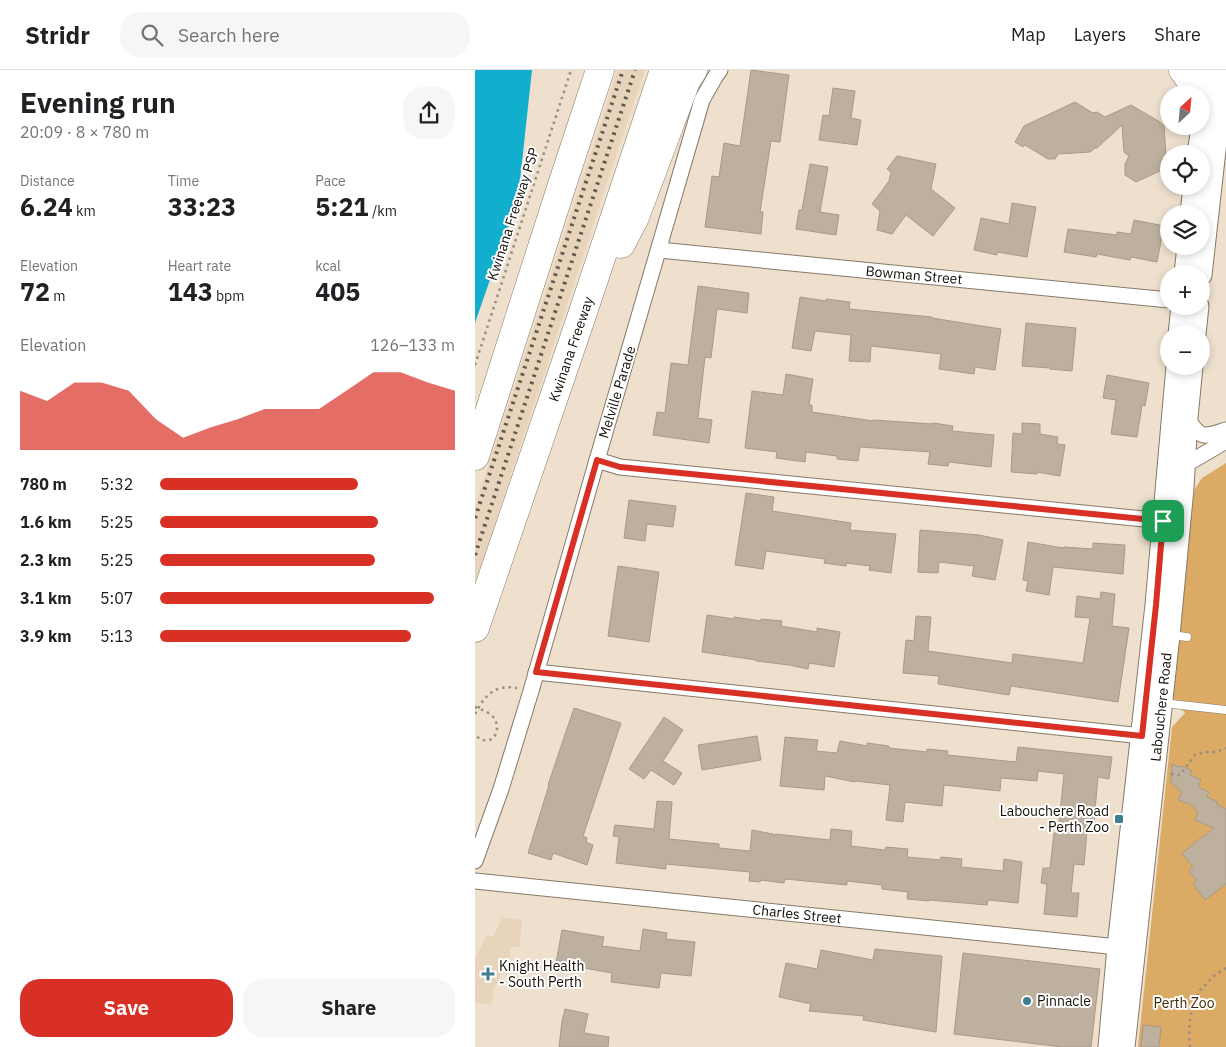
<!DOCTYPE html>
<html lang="en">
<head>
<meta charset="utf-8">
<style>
	:root { --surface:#fff; --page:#f6f6f6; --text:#202124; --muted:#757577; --line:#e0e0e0; --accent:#d93025 }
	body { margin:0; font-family:"IBM Plex Sans",sans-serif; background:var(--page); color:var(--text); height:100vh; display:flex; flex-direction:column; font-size:19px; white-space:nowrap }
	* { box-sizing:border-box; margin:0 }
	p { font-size:16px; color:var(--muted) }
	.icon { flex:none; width:28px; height:28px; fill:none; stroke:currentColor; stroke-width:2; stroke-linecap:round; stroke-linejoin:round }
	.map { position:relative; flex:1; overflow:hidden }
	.details { display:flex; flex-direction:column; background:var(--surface); width:475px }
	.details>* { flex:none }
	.needle { width:32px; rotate:26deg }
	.buttons { position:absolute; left:685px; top:15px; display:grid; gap:10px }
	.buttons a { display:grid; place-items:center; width:50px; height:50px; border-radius:50%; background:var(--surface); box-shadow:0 2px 8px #0003; font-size:25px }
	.pin { position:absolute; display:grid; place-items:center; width:42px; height:42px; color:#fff; margin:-21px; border-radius:10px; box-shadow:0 2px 8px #0006 }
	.round { display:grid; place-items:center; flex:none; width:52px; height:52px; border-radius:20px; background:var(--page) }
	.head { display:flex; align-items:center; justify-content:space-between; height:85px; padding:0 20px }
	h1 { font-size:28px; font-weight:700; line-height:38px }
	.metrics { display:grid; grid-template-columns:repeat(3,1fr); gap:8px; height:85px; padding:5px 20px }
	.metrics div { display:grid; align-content:center }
	.metrics b { font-size:25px; font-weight:700 }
	.metrics small { font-size:14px; font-weight:400 }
	.metrics p { font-size:14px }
	.chart { height:140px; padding:10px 20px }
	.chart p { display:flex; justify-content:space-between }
	.chart svg { width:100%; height:90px; margin-top:5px; fill:var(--accent); opacity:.7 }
	.primary-button { display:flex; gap:10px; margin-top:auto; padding:10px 20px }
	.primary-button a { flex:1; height:58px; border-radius:20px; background:var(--accent); color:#fff; font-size:20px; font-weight:700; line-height:58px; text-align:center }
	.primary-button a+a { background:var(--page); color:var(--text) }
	ul { padding:0 20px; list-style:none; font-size:16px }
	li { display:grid; grid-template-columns:80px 60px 1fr; align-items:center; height:38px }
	li i { height:12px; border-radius:6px; background:var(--accent) }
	header { display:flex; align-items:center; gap:30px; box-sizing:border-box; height:70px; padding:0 25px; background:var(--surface); border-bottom:1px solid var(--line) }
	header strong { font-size:24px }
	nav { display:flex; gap:28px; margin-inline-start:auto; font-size:18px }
	.search { width:350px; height:45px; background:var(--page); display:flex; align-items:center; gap:12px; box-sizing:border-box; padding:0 18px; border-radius:20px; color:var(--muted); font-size:19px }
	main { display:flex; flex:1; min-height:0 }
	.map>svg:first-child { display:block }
	.built { fill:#e7d4bb }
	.green { fill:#dbab65 }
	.water { fill:#11aece }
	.building { fill:#bdb09e; stroke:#a79a88 }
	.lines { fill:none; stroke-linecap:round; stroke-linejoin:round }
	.lane-casing { stroke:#867968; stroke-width:9 }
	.street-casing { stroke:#867968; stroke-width:17 }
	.secondary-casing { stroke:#867968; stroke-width:23 }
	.highway-casing { stroke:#867968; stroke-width:29 }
	.path { stroke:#988e80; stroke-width:2.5; stroke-dasharray:2.5 4; stroke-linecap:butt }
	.lane { stroke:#fff; stroke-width:8 }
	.street { stroke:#fff; stroke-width:15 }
	.secondary { stroke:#fff; stroke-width:21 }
	.highway { stroke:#fff; stroke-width:28 }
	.rail { stroke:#60594e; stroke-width:4; stroke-dasharray:2.5 5; stroke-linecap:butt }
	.path-bridge { stroke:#988e80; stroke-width:2.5; stroke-dasharray:2.5 4; stroke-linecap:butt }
	.route-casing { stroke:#fff; stroke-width:10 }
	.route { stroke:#d93025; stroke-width:6 }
	.poi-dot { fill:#3d7f91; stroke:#fff; stroke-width:2 }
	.labels { text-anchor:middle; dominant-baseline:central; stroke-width:4; stroke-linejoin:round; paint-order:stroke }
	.street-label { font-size:14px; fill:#130f08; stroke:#fff }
	.poi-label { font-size:14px; fill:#130f08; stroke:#fff; text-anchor:start }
	.park-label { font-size:14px; fill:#412a04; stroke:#fff }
</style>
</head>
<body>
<header>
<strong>Stridr</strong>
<div class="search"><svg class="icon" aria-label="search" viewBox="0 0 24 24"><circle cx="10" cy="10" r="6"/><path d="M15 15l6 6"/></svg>Search here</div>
<nav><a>Map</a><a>Layers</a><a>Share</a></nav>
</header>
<main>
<section class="details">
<div class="head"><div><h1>Evening run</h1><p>20:09 · 8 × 780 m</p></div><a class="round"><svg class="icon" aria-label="share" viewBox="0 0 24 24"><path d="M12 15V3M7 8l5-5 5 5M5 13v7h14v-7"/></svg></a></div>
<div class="metrics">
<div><p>Distance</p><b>6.24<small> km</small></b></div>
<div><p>Time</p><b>33:23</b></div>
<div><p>Pace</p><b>5:21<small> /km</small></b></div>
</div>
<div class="metrics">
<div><p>Elevation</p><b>72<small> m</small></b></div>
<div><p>Heart rate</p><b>143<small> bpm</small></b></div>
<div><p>kcal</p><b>405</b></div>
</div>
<div class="chart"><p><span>Elevation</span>126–133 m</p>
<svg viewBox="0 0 160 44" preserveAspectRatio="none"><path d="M0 44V15L10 20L20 11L30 11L40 15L50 29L60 38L70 33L80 29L90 24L100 24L110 24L120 15L130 6L140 6L150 11L160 15V44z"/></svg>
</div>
<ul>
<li><b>780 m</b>5:32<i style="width:67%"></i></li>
<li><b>1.6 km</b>5:25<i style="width:74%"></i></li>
<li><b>2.3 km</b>5:25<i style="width:73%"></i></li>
<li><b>3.1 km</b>5:07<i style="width:93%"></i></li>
<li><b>3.9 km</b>5:13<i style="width:85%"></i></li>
</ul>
<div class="primary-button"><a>Save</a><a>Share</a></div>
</section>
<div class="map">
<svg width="751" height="977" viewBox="0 0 751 977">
	<rect width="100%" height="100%" fill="#eee0cd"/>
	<g class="built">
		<polygon points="143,0 170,0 136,101 0,514 0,436"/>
		<polygon points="26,847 47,850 44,877 36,877 34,888 19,919 18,929 15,935 0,932 0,889 11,866 18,867 25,852"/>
	</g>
	<polygon class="green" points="751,393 751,977 663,977 697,657 710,643 696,625 718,422 727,408"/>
	<polygon class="water" points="0,0 57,0 43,129 0,253"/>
	<g class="building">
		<polygon points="276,0 314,5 305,72 296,71 285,142 288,142 286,164 230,157 237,106 244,107 249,73 265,76"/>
		<polygon points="358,18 380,21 376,48 386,50 382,75 344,70 348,45 354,46"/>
		<polygon points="600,32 618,43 622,42 630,47 656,35 685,52 689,56 691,87 693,90 687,100 661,112 650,105 650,94 654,86 649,82 647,55 622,78 620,78 615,82 583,84 580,89 573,89 550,75 548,77 540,72 549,56"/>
		<polygon points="422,86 461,94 456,119 480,138 458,166 431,145 417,164 402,160 405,141 397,134 414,111 416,102 412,99"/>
		<polygon points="335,94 353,97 345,142 364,145 361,165 321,159 324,140 327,140"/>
		<polygon points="537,133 561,137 552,187 522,182 522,185 499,180 506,148 534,154"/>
		<polygon points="659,150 689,156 682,192 656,187 655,190 622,184 621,187 589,182 593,159 642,165 642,162 656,164"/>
		<polygon points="223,216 274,223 272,243 242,239 236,288 230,287 223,348 237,350 234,373 178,365 182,342 190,343 196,293 213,295"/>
		<polygon points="325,227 351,231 351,229 375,232 374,239 457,247 457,248 526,259 520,300 500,297 499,304 464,299 466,284 396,276 395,292 374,291 376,265 340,261 336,281 317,278"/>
		<polygon points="551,253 601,258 597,301 575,299 575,298 547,296"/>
		<polygon points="311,304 338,309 334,335 337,335 337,342 398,351 398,350 458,354 458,353 478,356 477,361 519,365 516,397 474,392 473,396 453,394 455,382 385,377 383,391 362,389 362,386 331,382 330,392 301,388 302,382 270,378 277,321 308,325"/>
		<polygon points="632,305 674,313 670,336 667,335 662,367 636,364 641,330 628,328"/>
		<polygon points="547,353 565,354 565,364 583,367 582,374 590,375 585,406 562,402 562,404 536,402 538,363 547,364"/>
		<polygon points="271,423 299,427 297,441 376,453 375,460 421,464 416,503 394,500 395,496 371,493 371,496 349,493 350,489 291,481 288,499 260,495"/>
		<polygon points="154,430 201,436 198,457 172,454 170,471 149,468"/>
		<polygon points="445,460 504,465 528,470 520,510 497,506 499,496 464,492 463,503 443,502"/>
		<polygon points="553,472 588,478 589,477 618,479 618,473 650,475 648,504 578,497 574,525 551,521 553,511 548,510"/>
		<polygon points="143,496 184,502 174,572 133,566"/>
		<polygon points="626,522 640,524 637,556 654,558 643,632 536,616 534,625 463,614 464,606 428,603 431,570 439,571 441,546 456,547 453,581 537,593 538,584 608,593 615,548 600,547 602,526 625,529"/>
		<polygon points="232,545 259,549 259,547 286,551 286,549 307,551 306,556 342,562 342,558 365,562 359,597 334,593 333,599 314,595 281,591 281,590 227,582"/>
		<polygon points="99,638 146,653 108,766 112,768 111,772 118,775 112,795 78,783 76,790 53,783 74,715 73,715"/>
		<polygon points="189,647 208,660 188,691 207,703 199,715 176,700 169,709 154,699"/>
		<polygon points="282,666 286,690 227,700 223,675"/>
		<polygon points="310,667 343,670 341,681 362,683 365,671 392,676 392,673 414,676 414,678 452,682 452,679 473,681 472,685 541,692 543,677 637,687 634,709 623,707 619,751 613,750 609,795 599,794 596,823 604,823 602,847 569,844 572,814 566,813 568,798 575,798 579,763 583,763 589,704 563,701 562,711 526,708 525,721 469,715 467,736 430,732 428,752 411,750 415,715 380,711 380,712 350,706 349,720 305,716"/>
		<polygon points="697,694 705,697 706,696 717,701 715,705 726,710 723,717 734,722 732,727 743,732 741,734 751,739 751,814 730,830 718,814 722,811 714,801 718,797 707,783 739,758 720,750 723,742 715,734 703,730 707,722 696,712"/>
		<polygon points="182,731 197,732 194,769 244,774 244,778 275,781 277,760 298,764 299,766 300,766 300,764 355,770 356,759 377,761 376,776 410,780 411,777 433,779 432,787 465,790 466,787 487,789 486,797 528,801 529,789 547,792 543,833 513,830 512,835 454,830 454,831 432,829 433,822 407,819 407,815 372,811 372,815 310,809 309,813 286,810 285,812 274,811 275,802 191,794 191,799 141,793 144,767 138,766 140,755 179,759"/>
		<polygon points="168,859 192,863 191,869 220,872 216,906 186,903 184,918 136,912 137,903 81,893 87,860 129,867 127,876 165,881"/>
		<polygon points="400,879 467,886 461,962 388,950 389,946 334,941 336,934 304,927 311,893 342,899 346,880 398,890"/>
		<polygon points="488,883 625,899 616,977 587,977 479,964"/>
		<polygon points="90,939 113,944 109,963 134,967 133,977 84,977 87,951"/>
		<polygon points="668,955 686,957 684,977 666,977"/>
	</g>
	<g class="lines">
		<defs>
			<g id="lane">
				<polyline points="696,565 712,567"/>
				<polyline points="688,633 751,640"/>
			</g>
			<g id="street">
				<polyline points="184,180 694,230"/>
				<path d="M712,348C726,370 729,367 751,360"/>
				<polyline points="122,390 145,397 699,452"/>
				<polyline points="702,397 710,395 751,371"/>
				<polyline points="61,602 677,667"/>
				<polyline points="0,791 26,719 56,621 122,390 227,30 240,7 245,0"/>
				<polyline points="0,811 643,877"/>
			</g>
			<g id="secondary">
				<polyline points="723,84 735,3"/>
				<polyline points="716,144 719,116"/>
				<polyline points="710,204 713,176"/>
				<polyline points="726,205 749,0"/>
				<polyline points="704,264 707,236"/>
				<polyline points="720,264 723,236"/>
				<polyline points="634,977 643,877 681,535 702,296"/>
				<polyline points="649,977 694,565 708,418 712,348 717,296"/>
			</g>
			<g id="highway">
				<path d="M708,0C714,7 718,15 720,24"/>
				<polyline points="726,52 727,56"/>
				<polyline points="146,174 160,147 211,11 218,0"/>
				<polyline points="0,386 86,118 125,0"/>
				<polyline points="0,558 106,248 189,0"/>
			</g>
		</defs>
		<use href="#lane" class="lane-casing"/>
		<use href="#street" class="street-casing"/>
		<use href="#secondary" class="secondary-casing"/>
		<use href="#highway" class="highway-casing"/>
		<g class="path">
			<polyline points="0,295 96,0"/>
			<path d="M0,644C10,625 20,614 42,618"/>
			<polyline points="696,704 705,705 720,685 730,682 741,682 751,678"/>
			<polyline points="715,977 714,967 715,947 724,921 740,905 751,898"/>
		</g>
		<use href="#lane" class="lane"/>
		<use href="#street" class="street"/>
		<use href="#secondary" class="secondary"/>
		<use href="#highway" class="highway"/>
		<g class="rail">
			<polyline points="0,448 148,0"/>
			<polyline points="0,485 160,0"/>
		</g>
		<path class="path-bridge" d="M0,637C5,639 10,641 15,644C30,655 19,682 0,665"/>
	</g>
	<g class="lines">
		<defs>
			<polygon id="route" points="122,390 145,397 688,451 681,535 667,666 61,602"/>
		</defs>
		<use href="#route" class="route-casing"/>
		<use href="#route" class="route"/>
	</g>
	<g class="poi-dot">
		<rect x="639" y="744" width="10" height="10" rx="2.5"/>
		<path d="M10.5 896.5h5v5h5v5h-5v5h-5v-5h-5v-5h5z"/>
		<circle cx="552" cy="931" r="5"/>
	</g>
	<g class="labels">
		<g class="street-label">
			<text transform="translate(38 144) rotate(-72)">Kwinana Freeway PSP</text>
			<text transform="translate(439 205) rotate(5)">Bowman Street</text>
			<text transform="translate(96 279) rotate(-71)">Kwinana Freeway</text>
			<text transform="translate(142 322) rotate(-73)">Melville Parade</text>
			<text transform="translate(686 637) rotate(-84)">Labouchere Road</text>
			<text transform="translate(322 844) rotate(6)">Charles Street</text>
		</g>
		<g class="poi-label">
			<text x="634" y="741" text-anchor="end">Labouchere Road<tspan x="634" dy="16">- Perth Zoo</tspan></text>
			<text x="24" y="896">Knight Health<tspan x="24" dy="16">- South Perth</tspan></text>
			<text x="562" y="931">Pinnacle</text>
		</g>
		<g class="park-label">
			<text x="709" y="933">Perth Zoo</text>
		</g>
	</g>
</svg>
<div class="buttons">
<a><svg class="needle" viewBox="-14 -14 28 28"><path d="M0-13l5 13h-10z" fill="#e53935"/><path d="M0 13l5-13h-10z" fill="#757577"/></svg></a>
<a><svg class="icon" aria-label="locate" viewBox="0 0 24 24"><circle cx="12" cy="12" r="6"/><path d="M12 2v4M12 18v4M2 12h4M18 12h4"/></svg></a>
<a><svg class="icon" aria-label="layers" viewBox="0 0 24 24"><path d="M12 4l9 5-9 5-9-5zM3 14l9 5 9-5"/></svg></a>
<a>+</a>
<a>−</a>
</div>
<div class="pin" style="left:688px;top:451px;background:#1e9e55"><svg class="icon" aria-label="arrive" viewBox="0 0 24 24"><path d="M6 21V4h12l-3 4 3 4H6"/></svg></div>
</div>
</main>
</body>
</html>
